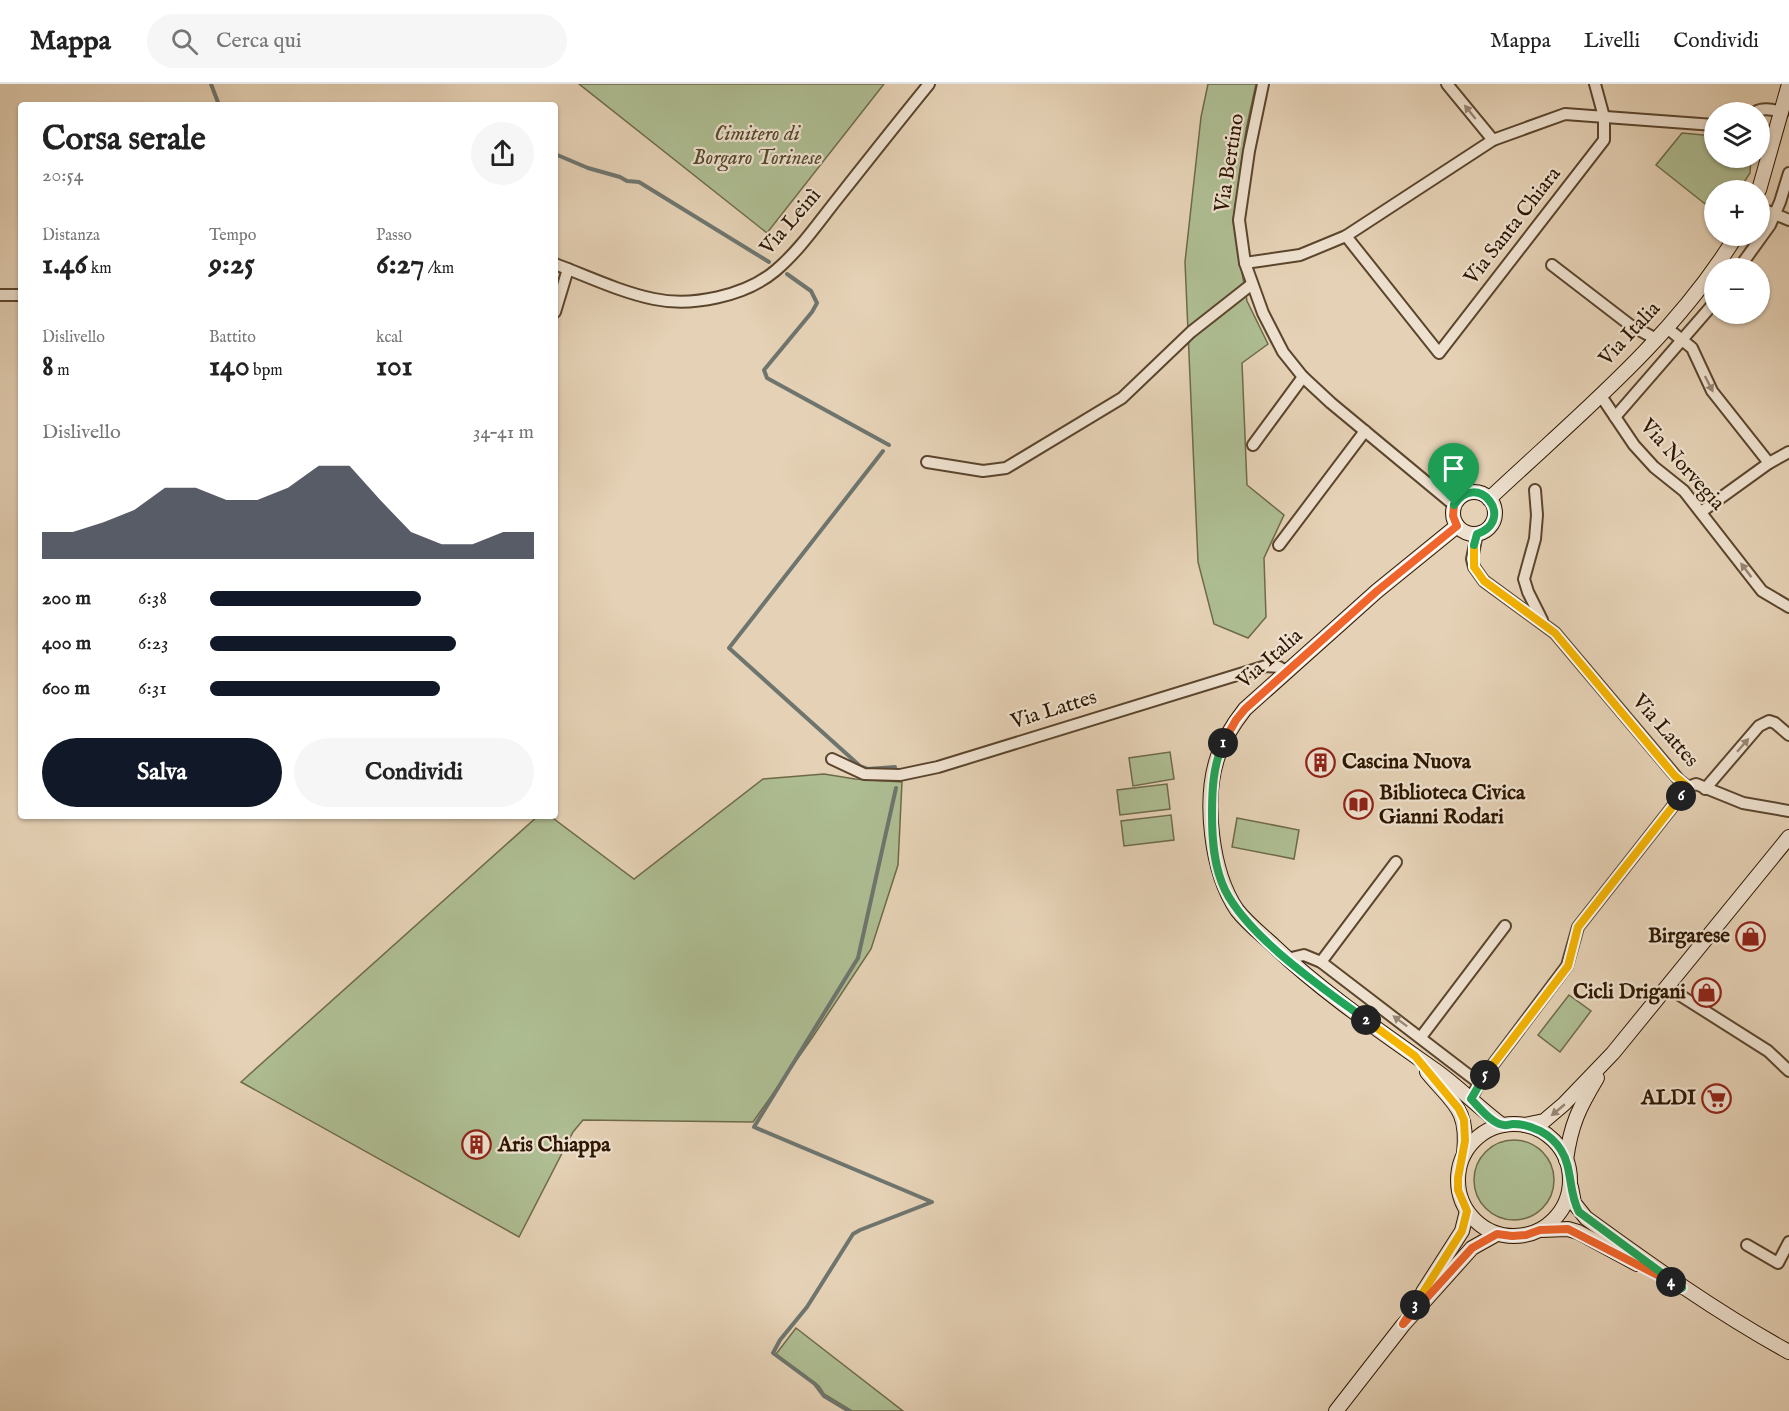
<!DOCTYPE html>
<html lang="it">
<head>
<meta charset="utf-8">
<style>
	:root { --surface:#fff; --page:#f6f6f6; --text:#222; --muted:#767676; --line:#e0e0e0; --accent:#111827 }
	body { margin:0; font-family:"IM FELL English",serif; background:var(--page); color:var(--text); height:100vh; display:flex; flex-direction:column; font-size:22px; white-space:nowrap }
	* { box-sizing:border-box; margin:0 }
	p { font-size:20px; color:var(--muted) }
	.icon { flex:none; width:33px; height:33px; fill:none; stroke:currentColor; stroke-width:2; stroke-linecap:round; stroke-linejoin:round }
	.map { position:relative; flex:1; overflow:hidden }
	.details { position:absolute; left:18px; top:18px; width:540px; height:717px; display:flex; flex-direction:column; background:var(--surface); border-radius:6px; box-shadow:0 2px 4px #0004 }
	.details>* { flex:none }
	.buttons { position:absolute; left:1704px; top:18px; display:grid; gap:12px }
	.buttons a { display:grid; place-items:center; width:66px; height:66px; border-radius:50%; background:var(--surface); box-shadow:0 2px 4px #0004; font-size:30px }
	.pin { position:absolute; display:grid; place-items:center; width:51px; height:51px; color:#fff; margin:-62px -26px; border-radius:50% 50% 50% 0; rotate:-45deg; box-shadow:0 0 6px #0007 }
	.pin .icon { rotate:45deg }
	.km { position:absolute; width:30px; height:30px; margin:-15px; border-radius:50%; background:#222; color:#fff; font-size:16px; line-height:30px; text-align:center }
	.round { display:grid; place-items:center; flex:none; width:63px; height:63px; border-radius:32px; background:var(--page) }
	.head { display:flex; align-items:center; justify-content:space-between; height:102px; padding:0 24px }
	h1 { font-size:33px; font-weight:700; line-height:45px }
	.stats { display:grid; grid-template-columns:repeat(3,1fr); gap:9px; height:102px; padding:6px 24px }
	.stats div { display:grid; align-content:center }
	.stats b { font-size:30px; font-weight:700 }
	.stats small { font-size:16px; font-weight:400 }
	.stats p { font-size:16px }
	.chart { height:168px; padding:12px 24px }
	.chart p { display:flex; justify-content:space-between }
	.chart svg { width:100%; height:108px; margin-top:6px; fill:var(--accent); opacity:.7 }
	.button { display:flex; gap:12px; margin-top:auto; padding:12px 24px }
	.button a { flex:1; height:69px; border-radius:36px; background:var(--accent); color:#fff; font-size:24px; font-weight:700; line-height:69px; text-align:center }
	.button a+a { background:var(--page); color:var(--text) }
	ul { padding:0 24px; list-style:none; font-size:20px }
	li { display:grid; grid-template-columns:96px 72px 1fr; align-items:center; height:45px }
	li i { height:15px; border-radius:8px; background:var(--accent) }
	header { display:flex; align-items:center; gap:36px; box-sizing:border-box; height:84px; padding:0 30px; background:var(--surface); border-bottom:2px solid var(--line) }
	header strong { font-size:28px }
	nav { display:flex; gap:33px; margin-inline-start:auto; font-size:21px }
	.search { width:420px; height:54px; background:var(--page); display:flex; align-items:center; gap:15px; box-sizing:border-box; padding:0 21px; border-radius:33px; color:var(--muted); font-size:22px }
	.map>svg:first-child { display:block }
	.green { fill:#aebd92; stroke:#6e6a49; stroke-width:1.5 }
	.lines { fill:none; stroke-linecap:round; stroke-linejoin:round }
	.stream { stroke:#6e756e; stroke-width:4 }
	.street-casing { stroke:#5b452d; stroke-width:14 }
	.secondary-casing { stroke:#2d1600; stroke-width:16 }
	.street { stroke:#eee1cf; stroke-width:10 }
	.secondary { stroke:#eee1cf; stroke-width:14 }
	.oneway { fill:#978672 }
	.split-1-casing { stroke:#fff; stroke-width:12 }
	.split-2-casing { stroke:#fff; stroke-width:12 }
	.split-3-casing { stroke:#fff; stroke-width:12 }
	.split-4-casing { stroke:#fff; stroke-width:12 }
	.split-5-casing { stroke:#fff; stroke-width:12 }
	.split-6-casing { stroke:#fff; stroke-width:12 }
	.split-7-casing { stroke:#fff; stroke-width:12 }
	.split-8-casing { stroke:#fff; stroke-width:12 }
	.split-1 { stroke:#f0652b; stroke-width:8 }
	.split-2 { stroke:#22a559; stroke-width:8 }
	.split-3 { stroke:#f5b400; stroke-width:8 }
	.split-4 { stroke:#f0652b; stroke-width:8 }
	.split-5 { stroke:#22a559; stroke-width:8 }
	.split-6 { stroke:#f5b400; stroke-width:8 }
	.split-7 { stroke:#f5b400; stroke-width:8 }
	.split-8 { stroke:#22a559; stroke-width:8 }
	.labels { text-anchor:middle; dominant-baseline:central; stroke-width:4.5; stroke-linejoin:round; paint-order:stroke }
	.park-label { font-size:21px; font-style:italic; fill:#54482c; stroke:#eee1cf }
	.street-label { font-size:21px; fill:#2d1600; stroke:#eee1cf }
	.poi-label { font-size:21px; font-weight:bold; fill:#2d1600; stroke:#eee1cf; text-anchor:start }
</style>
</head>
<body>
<header>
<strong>Mappa</strong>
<div class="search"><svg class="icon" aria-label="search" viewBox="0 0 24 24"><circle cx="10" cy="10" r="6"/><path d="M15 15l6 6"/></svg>Cerca qui</div>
<nav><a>Mappa</a><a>Livelli</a><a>Condividi</a></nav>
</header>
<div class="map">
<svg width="1789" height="1327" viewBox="0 0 1789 1327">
	<rect width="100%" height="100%" fill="#e5d1b5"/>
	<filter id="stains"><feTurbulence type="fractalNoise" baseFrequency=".00333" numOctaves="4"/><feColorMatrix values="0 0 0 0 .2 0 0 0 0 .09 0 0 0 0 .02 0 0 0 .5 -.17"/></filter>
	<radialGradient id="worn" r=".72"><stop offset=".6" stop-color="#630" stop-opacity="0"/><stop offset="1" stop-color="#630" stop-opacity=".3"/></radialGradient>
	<g class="green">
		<polygon points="579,0 884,0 767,149"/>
		<polygon points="1208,0 1256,0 1246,46 1233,137 1247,217 1268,260 1242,279 1247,401 1284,431 1264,474 1266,533 1248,554 1214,540 1198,478 1185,178 1201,33"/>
		<polygon points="1682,49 1714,52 1714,74 1751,74 1750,89 1739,106 1714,106 1714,127 1656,81"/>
		<polygon points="1170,668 1174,695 1133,702 1129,674"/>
		<polygon points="824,690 855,695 902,698 898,781 871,865 812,954 753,1038 583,1036 573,1048 519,1153 241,998 538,732 550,732 634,795 763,695"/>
		<polygon points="1167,700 1170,725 1120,731 1117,706"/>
		<polygon points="1171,731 1174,756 1124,762 1121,737"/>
		<polygon points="1237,734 1299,746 1294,775 1232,763"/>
		<polygon points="1569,911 1591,927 1560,968 1538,951"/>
		<circle cx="1514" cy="1096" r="40"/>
		<polygon points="796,1244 903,1327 852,1327 824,1310 819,1302 776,1270"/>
	</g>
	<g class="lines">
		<g class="stream">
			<polyline points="211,0 219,21"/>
			<polyline points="555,70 588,84 620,93 627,97 639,98 769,178"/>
			<polyline points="787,190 811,207 817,219 812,228 764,286 767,294 889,361"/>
			<polyline points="883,367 729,564 860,682 868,685 895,683"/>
			<polyline points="849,1327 824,1312 815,1300 773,1269 780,1256 807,1223 853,1150 860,1146 932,1118 754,1043 858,874 896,704"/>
		</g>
		<defs>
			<g id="street">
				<polyline points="1263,0 1249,67 1239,136 1245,179 1263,229 1283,268 1303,293 1331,319 1454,421"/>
				<polyline points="1447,0 1493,56"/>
				<path d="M1755,28C1764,23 1773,26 1783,28"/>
				<polyline points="1760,124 1789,136"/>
				<polyline points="1346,152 1439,269 1604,56 1604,33 1595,0"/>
				<polyline points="1245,179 1300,171 1346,152 1493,56 1565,30 1714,41"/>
				<path d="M555,180C587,192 620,208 654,215C692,223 745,212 775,187C799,167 818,139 838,114C868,76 898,38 929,0"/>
				<polyline points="1552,181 1630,241 1656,255"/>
				<polyline points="1739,184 1770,141 1780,118 1789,89"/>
				<polyline points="0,211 21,211"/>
				<polyline points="555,228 568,185"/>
				<polyline points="1667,244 1692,264 1712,307 1769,379"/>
				<polyline points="1601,312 1634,361 1654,383 1684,407 1762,507 1789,523"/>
				<polyline points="1615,333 1714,219"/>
				<polyline points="1253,361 1303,293"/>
				<polyline points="927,378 983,387 1006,384 1122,314 1191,248 1252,200"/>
				<polyline points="1535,406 1537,431 1535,455 1524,495 1528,508 1542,536"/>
				<polyline points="1701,428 1769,379 1789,368"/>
				<polyline points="1477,450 1472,475 1474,483 1484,497 1555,549 1679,696 1688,703 1696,700 1743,719 1789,727"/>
				<polyline points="1279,461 1365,347"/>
				<polyline points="832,675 864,690 900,691 938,683 1266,582 1279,583 1287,588"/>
				<polyline points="1705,705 1759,642 1769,637 1775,639 1789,651"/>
				<polyline points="1287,875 1304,871 1321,878 1479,999"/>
				<polyline points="1321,878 1396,778"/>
				<polyline points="1667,903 1768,967 1789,987"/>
				<polyline points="1421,953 1505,842"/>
				<polyline points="1471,1015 1479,999 1567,882 1578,843 1688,703"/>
				<polyline points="1747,1161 1778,1179 1789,1158"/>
			</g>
			<g id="secondary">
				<polyline points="1759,106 1789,0"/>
				<circle cx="1474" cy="429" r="21"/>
				<path d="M1489,415C1576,333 1673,255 1736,152"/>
				<path d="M1457,442L1377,507L1245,625C1234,639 1224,654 1218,672C1203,715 1211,788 1237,826C1247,839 1261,850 1273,861C1322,908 1380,947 1435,986C1459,1003 1479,1024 1502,1041"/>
				<path d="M1427,988C1453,1020 1469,1024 1464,1070"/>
				<circle cx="1514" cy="1096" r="56"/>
				<polyline points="1525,1041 1544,1037 1564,1020 1613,969 1789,753"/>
				<path d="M1566,1076C1571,1040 1579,1024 1597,994"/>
				<path d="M1571,1103L1574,1119L1586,1134C1652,1182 1718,1229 1789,1268"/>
				<polyline points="1542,1146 1568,1145 1578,1148 1637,1180"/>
				<polyline points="1423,1208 1462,1147 1467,1127"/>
				<polyline points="1336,1327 1403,1241 1472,1164 1497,1150"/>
			</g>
		</defs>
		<use href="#street" class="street-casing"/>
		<use href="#secondary" class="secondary-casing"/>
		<use href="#street" class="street"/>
		<use href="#secondary" class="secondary"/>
	</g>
	<defs><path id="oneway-solid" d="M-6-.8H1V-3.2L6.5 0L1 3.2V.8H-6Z" transform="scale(1.5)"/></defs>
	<g class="oneway">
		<use href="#oneway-solid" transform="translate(1470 28) rotate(-129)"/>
		<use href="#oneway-solid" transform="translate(1709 300) rotate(63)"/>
		<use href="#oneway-solid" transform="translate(1746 486) rotate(-127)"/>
		<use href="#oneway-solid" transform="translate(1743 661) rotate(-49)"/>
		<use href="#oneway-solid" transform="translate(1400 937) rotate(-143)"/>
		<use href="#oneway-solid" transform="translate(1558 1026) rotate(140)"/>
	</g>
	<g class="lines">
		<defs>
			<polyline id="split-1" points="1223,659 1236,636 1245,625 1377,507 1457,442 1453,432 1454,421"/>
			<path id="split-2" d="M1223,659C1213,683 1212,705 1212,731C1212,757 1214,783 1225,806C1249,854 1323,904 1366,936"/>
			<polyline id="split-3" points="1366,936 1415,972 1459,1025 1464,1036 1465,1057 1458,1094 1458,1106 1467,1127 1462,1147 1415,1221"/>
			<polyline id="split-4" points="1415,1221 1403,1240 1472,1164 1497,1150 1512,1152 1526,1151 1540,1146 1568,1145 1671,1198"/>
			<path id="split-5" d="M1485,991L1471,1015C1479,1023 1492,1040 1504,1041C1507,1042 1510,1040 1513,1040C1532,1040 1551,1050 1561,1066C1573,1085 1568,1108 1579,1128L1682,1204L1671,1198"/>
			<polyline id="split-6" points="1485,991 1568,882 1578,843 1681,712"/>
			<polyline id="split-7" points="1474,461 1474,483 1484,497 1555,549 1675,692 1688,703 1681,712"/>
			<path id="split-8" d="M1454,421C1478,385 1517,436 1477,450L1474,461"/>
		</defs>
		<use href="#split-1" class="split-1-casing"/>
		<use href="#split-2" class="split-2-casing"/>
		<use href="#split-3" class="split-3-casing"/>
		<use href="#split-4" class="split-4-casing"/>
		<use href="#split-5" class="split-5-casing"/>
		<use href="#split-6" class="split-6-casing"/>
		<use href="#split-7" class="split-7-casing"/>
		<use href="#split-8" class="split-8-casing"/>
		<use href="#split-1" class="split-1"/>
		<use href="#split-2" class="split-2"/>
		<use href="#split-3" class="split-3"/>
		<use href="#split-4" class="split-4"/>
		<use href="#split-5" class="split-5"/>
		<use href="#split-6" class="split-6"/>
		<use href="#split-7" class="split-7"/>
		<use href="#split-8" class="split-8"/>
	</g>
	<defs>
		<symbol id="building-ring" viewBox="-11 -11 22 22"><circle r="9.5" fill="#eee1cf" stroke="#8f2418" stroke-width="1.5"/><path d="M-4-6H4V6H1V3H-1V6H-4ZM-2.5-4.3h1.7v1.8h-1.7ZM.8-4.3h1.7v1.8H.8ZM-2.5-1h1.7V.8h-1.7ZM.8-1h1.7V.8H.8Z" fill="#8f2418"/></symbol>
		<symbol id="library-ring" viewBox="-11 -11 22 22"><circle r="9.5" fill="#eee1cf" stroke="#8f2418" stroke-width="1.5"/><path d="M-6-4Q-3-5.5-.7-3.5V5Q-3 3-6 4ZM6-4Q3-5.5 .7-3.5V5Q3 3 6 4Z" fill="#8f2418"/></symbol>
		<symbol id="shop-ring" viewBox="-11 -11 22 22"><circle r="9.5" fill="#eee1cf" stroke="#8f2418" stroke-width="1.5"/><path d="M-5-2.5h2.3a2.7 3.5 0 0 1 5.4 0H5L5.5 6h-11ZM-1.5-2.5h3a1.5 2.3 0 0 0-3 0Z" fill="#8f2418"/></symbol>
		<symbol id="supermarket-ring" viewBox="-11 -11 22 22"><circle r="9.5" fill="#eee1cf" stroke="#8f2418" stroke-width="1.5"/><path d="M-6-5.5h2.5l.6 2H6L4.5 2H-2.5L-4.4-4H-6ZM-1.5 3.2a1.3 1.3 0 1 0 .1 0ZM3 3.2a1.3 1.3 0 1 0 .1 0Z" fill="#8f2418"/></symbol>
	</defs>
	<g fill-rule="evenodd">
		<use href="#building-ring" x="1304" y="662" width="33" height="33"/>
		<use href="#library-ring" x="1342" y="704" width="33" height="33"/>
		<use href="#shop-ring" x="1734" y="836" width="33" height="33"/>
		<use href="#shop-ring" x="1690" y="892" width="33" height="33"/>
		<use href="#supermarket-ring" x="1700" y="998" width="33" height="33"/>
		<use href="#building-ring" x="460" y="1044" width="33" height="33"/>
	</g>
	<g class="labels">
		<g class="park-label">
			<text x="757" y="50">Cimitero di<tspan x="757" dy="24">Borgaro Torinese</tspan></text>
		</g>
		<g class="street-label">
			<text transform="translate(1230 79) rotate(-81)">Via Bertino</text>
			<text transform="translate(791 138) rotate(-49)">Via Leinì</text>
			<text transform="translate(1513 142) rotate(-52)">Via Santa Chiara</text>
			<text transform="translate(1630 250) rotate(-47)">Via Italia</text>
			<text transform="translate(1682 381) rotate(48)">Via Norvegia</text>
			<text transform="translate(1270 575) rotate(-41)">Via Italia</text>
			<text transform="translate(1054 626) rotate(-17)">Via Lattes</text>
			<text transform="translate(1665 647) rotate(49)">Via Lattes</text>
		</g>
		<g class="poi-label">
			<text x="1342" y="678">Cascina Nuova</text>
			<text x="1379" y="709">Biblioteca Civica<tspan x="1379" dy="24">Gianni Rodari</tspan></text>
			<text x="1730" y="852" text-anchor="end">Birgarese</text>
			<text x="1686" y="908" text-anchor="end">Cicli Drigani</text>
			<text x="1696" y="1014" text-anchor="end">ALDI</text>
			<text x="498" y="1061">Aris Chiappa</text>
		</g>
	</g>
	<rect width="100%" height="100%" filter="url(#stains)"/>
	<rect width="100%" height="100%" fill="url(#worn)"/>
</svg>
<div class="buttons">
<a><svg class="icon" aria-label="layers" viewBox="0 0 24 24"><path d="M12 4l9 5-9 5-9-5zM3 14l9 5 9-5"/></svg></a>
<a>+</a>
<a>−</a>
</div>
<div class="pin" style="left:1454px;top:421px;background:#1e9e55"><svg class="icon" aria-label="arrive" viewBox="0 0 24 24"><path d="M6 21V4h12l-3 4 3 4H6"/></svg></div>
<b class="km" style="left:1223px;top:659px">1</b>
<b class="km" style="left:1366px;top:936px">2</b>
<b class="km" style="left:1415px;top:1221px">3</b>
<b class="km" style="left:1671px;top:1198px">4</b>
<b class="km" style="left:1485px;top:991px">5</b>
<b class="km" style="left:1681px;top:712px">6</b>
<section class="details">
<div class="head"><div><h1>Corsa serale</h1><p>20:54</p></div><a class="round"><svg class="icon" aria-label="share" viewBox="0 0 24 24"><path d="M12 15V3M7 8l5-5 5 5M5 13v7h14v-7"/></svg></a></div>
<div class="stats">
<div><p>Distanza</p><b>1.46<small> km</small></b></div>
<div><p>Tempo</p><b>9:25</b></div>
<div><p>Passo</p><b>6:27<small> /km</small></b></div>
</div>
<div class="stats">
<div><p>Dislivello</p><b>8<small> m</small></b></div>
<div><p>Battito</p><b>140<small> bpm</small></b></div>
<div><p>kcal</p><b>101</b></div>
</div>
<div class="chart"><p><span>Dislivello</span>34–41 m</p>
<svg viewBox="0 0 160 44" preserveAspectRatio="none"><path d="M0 44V33L10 33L20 29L30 24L40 15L50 15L60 20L70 20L80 15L90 6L100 6L110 20L120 33L130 38L140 38L150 33L160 33V44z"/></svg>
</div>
<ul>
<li><b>200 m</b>6:38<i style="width:65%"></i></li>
<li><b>400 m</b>6:23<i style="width:76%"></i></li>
<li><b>600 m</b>6:31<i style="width:71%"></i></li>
</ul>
<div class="button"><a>Salva</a><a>Condividi</a></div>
</section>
</div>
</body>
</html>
